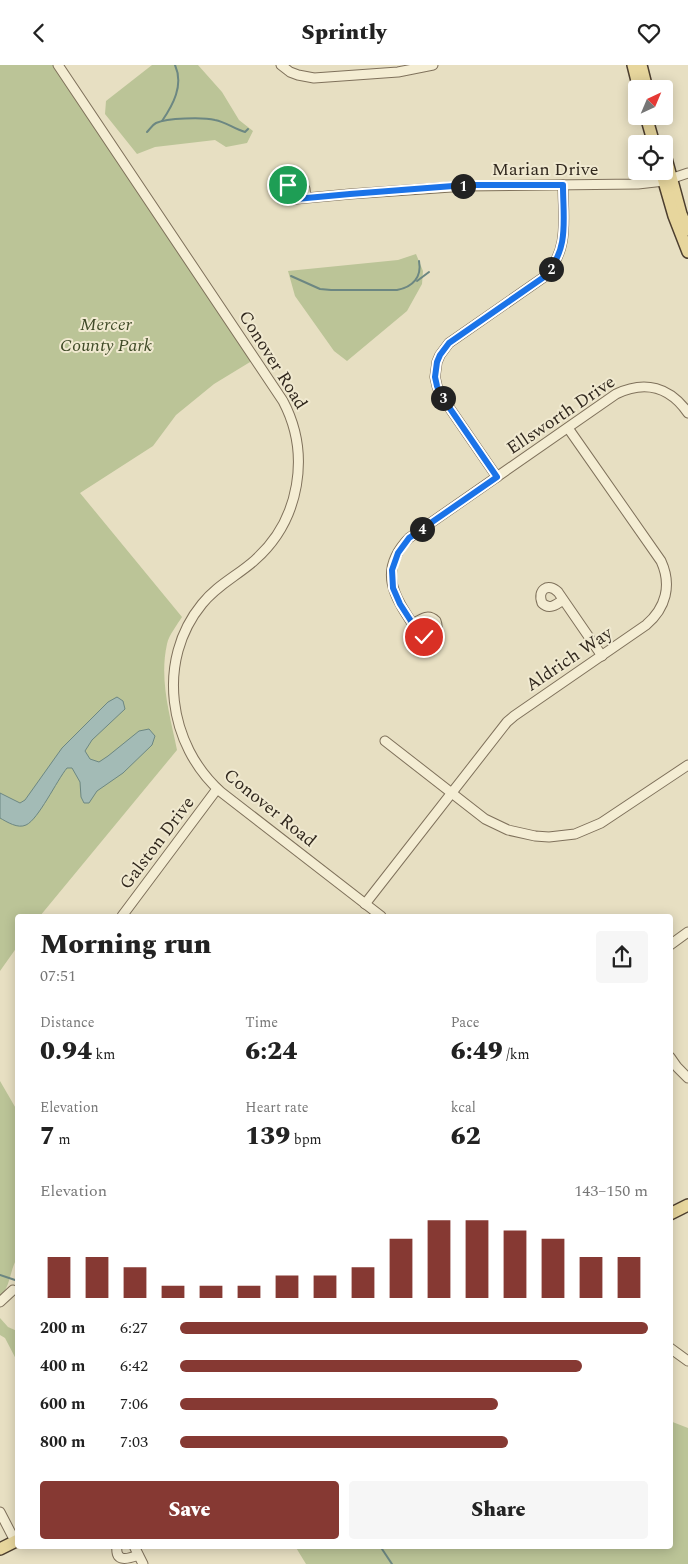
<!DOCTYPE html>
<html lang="en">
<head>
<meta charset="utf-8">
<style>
	:root { --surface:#fff; --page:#f6f6f6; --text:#222; --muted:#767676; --accent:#863933 }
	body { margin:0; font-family:Spectral,serif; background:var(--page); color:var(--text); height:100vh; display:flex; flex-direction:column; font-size:19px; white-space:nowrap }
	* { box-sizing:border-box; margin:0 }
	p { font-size:16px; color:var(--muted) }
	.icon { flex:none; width:28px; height:28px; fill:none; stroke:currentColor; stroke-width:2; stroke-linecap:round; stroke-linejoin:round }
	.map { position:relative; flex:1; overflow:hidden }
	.sheet { position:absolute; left:15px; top:849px; width:658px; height:635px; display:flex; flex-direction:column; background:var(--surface); border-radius:5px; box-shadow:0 2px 12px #0003 }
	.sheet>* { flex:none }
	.needle { width:32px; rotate:44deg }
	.fabs { position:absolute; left:628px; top:15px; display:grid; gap:10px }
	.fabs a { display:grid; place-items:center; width:45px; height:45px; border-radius:5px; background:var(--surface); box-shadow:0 2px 12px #0003; font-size:25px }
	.pin { position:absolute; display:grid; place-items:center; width:42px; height:42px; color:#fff; margin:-21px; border:2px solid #fff; border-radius:50%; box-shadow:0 1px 5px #0007 }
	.km { position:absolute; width:25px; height:25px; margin:-12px; border-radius:50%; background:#222; color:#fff; font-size:14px; line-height:25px; text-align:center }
	.round { display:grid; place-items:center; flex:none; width:52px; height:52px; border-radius:5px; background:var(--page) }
	.headline { display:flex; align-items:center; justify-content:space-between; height:85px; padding:0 25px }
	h1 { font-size:28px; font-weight:800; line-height:38px }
	.stats { display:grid; grid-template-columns:repeat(3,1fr); gap:8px; height:85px; padding:5px 25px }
	.stats div { display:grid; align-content:center }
	.stats b { font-size:25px; font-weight:800 }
	.stats small { font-size:14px; font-weight:400 }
	.stats p { font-size:14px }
	.chart { height:140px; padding:10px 25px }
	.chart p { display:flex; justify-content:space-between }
	.chart svg { width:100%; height:90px; margin-top:5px; stroke:var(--accent); stroke-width:6 }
	.primary-button { display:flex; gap:10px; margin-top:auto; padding:10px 25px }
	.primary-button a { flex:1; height:58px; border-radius:5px; background:var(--accent); color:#fff; font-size:20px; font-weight:800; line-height:58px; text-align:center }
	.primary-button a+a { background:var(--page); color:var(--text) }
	ul { padding:0 25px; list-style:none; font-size:16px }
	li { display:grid; grid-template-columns:80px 60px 1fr; align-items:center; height:38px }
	li i { height:12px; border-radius:6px; background:var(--accent) }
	header { display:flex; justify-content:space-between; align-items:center; height:65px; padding:0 25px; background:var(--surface); font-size:22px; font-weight:800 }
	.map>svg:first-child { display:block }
	.green { fill:#bbc497 }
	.water { fill:#a3bbb6; stroke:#6c8782 }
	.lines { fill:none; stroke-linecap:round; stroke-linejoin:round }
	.stream { stroke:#6c8782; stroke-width:2 }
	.minor-casing { stroke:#7f715b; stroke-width:11 }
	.major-casing { stroke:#4d3f2f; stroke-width:14 }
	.minor { stroke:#f4edd3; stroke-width:9 }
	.major { stroke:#e7d69d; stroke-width:11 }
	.route-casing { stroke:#fff; stroke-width:10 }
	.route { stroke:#1a73e8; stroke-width:6 }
	.labels { text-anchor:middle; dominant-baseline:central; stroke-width:4; stroke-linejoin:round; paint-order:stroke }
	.street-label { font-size:18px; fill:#31281e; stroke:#f0e9d0 }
	.park-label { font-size:18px; font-style:italic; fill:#3f4a27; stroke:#f0e9d0 }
</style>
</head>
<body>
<header><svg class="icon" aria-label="back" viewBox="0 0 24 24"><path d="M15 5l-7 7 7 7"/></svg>Sprintly<svg class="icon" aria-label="heart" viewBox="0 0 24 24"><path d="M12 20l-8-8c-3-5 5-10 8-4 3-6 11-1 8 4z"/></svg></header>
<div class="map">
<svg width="688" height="1499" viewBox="0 0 688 1499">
	<rect width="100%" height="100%" fill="#e7dfc2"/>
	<g class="green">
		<path d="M0,0H55L255,294L214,319L176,350L153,381L80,428L182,552C177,560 169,570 167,579C159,615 170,650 177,685L40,851H18L17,882L0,906Z"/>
		<polygon points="152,0 198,0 222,27 239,55 253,66 247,78 226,82 215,75 155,82 137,89 105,49 106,36"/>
		<polygon points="416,189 423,206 422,219 407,246 347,296 334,286 295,231 288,206 398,195"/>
		<path d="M0,1016L18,1047L17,1193C10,1205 10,1223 0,1232Z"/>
		<polygon points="0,1253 8,1262 17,1266 17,1296 5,1273 0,1270"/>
		<polygon points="670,1356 688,1363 688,1499 306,1499 295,1481 670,1481"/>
	</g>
	<path class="water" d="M117,632L123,636L125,644L92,675L85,686L90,694L99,697L108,691L139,666L149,664L155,671L152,680L123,708L97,726L89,738H84L81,732L80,717L72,703H67C57,715 38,755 26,760C18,764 7,757 0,753V728L20,738L25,735L62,683L108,637Z"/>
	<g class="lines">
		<g class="stream">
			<path d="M162,56C173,40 184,20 175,0"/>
			<path d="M147,67C150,64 152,60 156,58C167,53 203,52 215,55C226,57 234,64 245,67L248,64"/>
			<path d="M291,211L320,224L331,225H397C413,222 422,212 419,196"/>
			<polyline points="417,216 429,207"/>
			<polyline points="0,1210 18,1216"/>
			<polyline points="380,1481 392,1499"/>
		</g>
		<defs>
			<g id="minor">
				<path d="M58,0L283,336C311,389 300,455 255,495C237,511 217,520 202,539C156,595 168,680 221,727L381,851"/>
				<polyline points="281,0 290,7 298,10 314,13 398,7 433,0"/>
				<path d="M306,133L305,124L301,117L294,116L288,120C285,128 289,132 296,134L350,129L466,121L638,119L664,116L688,108"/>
				<path d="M497,412L440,329L437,321L435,312L437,297L440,290L449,278L544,212C570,184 563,155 563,120"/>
				<path d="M563,535C556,540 549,545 542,538C537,525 548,517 558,527L602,591"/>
				<path d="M413,559C421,554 428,548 436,556C441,569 428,577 418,567C397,535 375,508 409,473L616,329C645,315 670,322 688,348"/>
				<polyline points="385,676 485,754 508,765 535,771 549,772 575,769 601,758 688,700"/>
				<path d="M365,839L507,657L514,651L646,560C666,543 672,520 661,496L568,363"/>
				<polyline points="122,851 217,724"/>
				<polyline points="670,880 688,867"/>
				<polyline points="670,992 677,1002 688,1013"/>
				<polyline points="0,1237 13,1225"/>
				<polyline points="670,1283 688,1296"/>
				<polyline points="0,1447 15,1476"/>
				<path d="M117,1481C115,1498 128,1494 138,1490"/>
				<polyline points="134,1481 143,1499"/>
			</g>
			<g id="major">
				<polyline points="633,0 639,24"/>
				<polyline points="641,0 647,24"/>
				<polyline points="646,51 654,79"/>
				<polyline points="664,86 681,149 688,165"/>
				<polyline points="661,106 674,151 688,187"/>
				<polyline points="670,1149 688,1140"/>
				<polyline points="0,1484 18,1475"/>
			</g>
		</defs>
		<use href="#minor" class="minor-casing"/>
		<use href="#major" class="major-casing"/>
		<use href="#minor" class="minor"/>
		<use href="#major" class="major"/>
	</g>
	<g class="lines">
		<defs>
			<path id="route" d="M288,120C286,128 289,132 296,134L350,129L466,120H563C563,155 570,184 544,212L449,278L440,290L437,297L435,312L437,321L440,329L497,412L409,473L398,488L392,505L393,523L400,539L418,567L424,572"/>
		</defs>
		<use href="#route" class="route-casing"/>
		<use href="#route" class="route"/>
	</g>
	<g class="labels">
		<g class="street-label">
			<text x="545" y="104">Marian Drive</text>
			<text transform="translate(273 295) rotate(58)">Conover Road</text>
			<text transform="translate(561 350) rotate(-34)">Ellsworth Drive</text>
			<text transform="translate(569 594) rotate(-34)">Aldrich Way</text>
			<text transform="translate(270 743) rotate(39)">Conover Road</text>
			<text transform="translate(157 778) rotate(-53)">Galston Drive</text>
		</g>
		<g class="park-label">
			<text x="106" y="259">Mercer<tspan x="106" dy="21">County Park</tspan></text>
		</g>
	</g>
</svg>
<div class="fabs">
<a><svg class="needle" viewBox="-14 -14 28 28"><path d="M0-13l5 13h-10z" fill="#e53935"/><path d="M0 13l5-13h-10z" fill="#767676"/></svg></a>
<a><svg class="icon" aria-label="locate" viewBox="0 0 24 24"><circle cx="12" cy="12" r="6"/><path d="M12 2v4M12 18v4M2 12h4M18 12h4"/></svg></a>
</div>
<div class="pin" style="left:288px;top:120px;background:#1e9e55"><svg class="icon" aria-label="arrive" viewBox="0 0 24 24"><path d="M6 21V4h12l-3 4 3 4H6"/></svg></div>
<div class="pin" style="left:424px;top:572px;background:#d93025"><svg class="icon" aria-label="check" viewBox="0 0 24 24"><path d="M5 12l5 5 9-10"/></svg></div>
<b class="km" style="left:463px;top:121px">1</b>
<b class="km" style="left:551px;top:204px">2</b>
<b class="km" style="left:443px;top:333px">3</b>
<b class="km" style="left:422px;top:464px">4</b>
<section class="sheet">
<div class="headline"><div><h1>Morning run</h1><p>07:51</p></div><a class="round"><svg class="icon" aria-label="share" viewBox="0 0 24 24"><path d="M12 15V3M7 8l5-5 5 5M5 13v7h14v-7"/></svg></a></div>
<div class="stats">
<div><p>Distance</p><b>0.94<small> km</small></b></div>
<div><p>Time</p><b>6:24</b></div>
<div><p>Pace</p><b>6:49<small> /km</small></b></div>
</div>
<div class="stats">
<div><p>Elevation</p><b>7<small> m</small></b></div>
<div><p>Heart rate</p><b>139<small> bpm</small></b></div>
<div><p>kcal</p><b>62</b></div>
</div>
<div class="chart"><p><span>Elevation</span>143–150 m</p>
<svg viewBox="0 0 160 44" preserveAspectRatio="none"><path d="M5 44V24M15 44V24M25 44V29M35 44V38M45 44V38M55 44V38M65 44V33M75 44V33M85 44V29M95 44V15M105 44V6M115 44V6M125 44V11M135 44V15M145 44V24M155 44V24"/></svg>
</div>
<ul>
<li><b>200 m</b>6:27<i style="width:100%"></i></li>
<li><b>400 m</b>6:42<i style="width:86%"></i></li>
<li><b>600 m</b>7:06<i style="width:68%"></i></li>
<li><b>800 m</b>7:03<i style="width:70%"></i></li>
</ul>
<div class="primary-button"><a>Save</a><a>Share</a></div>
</section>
</div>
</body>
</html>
